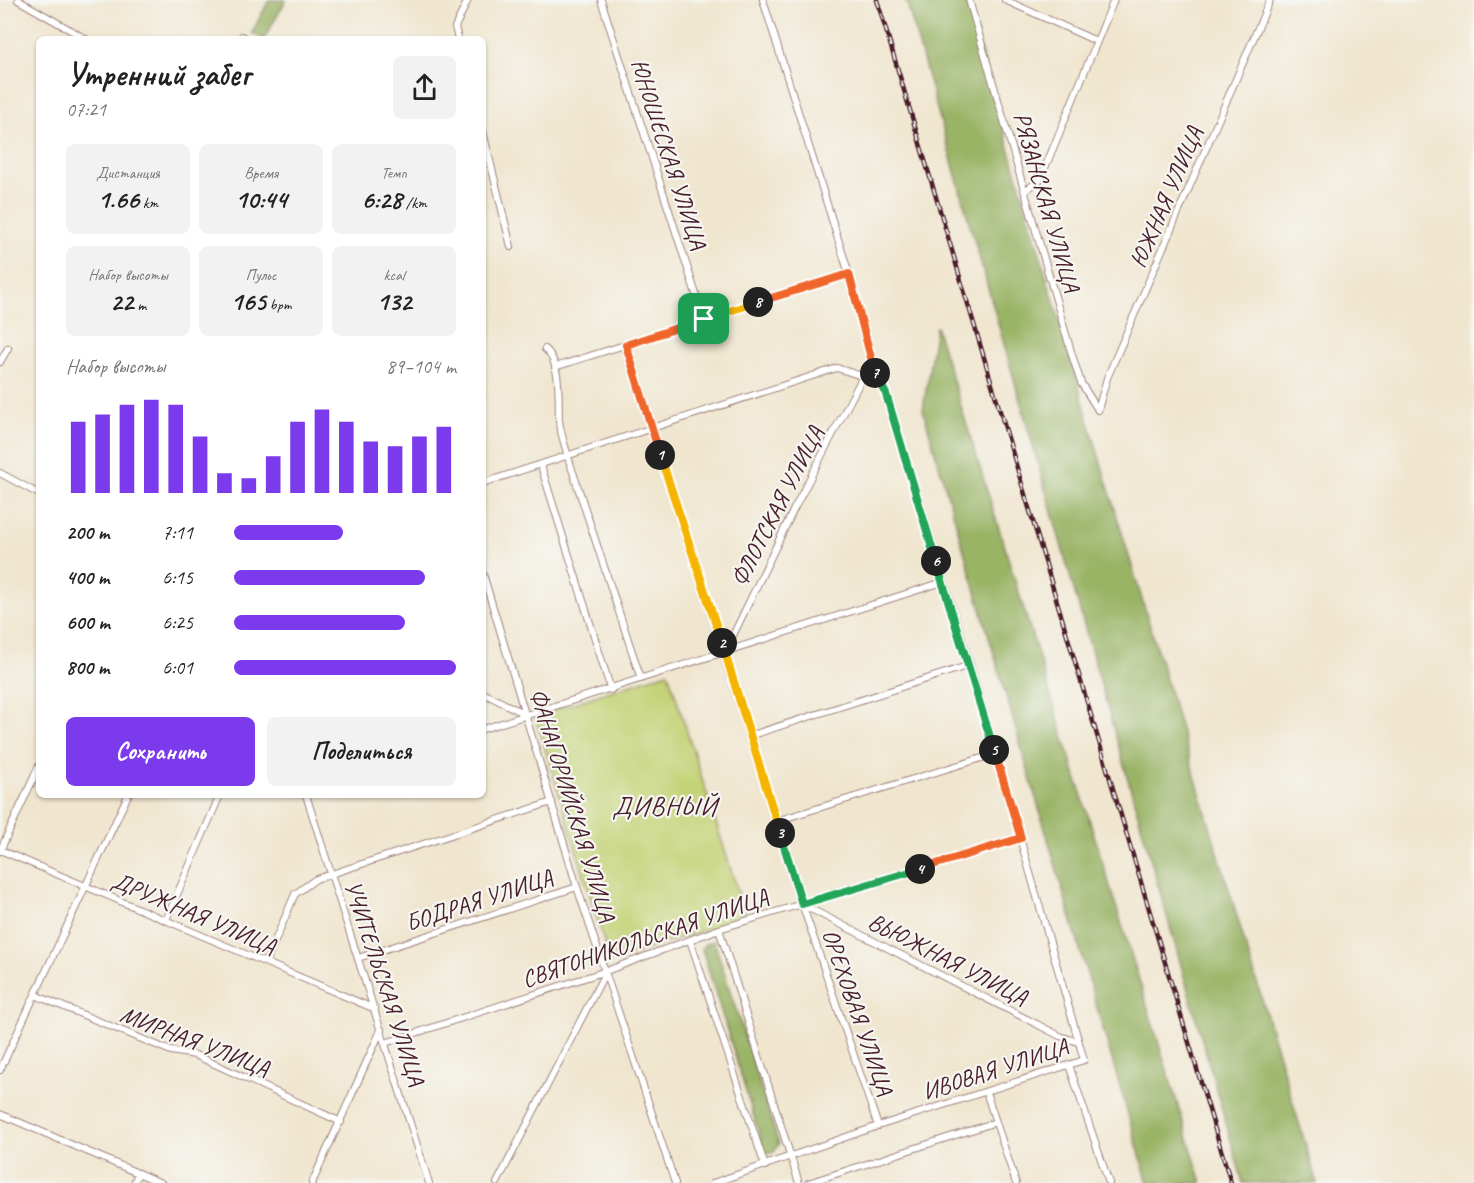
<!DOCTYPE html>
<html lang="ru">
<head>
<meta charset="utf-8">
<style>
	:root { --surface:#fff; --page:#f2f2f2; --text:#222; --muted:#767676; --accent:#7c3aed }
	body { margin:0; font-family:Caveat,sans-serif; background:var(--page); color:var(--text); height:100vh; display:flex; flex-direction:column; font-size:22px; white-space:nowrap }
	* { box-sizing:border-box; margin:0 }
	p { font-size:20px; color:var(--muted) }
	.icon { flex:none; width:33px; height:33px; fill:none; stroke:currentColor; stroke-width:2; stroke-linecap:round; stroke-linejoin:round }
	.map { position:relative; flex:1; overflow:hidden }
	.details { position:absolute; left:36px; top:36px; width:450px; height:762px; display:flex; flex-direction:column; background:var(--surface); border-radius:9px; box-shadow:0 2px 4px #0004 }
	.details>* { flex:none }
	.pin { position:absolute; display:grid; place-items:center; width:51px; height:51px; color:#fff; margin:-26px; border-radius:12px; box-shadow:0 3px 9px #0006 }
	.km { position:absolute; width:30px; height:30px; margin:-15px; border-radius:50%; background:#222; color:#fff; font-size:16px; line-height:30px; text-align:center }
	.round { display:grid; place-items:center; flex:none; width:63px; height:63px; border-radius:9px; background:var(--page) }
	.overview { display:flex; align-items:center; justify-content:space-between; height:102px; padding:0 30px }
	h1 { font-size:33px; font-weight:800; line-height:45px }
	.stats { display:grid; grid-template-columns:repeat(3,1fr); gap:9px; height:102px; padding:6px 30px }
	.stats div { display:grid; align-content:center; border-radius:9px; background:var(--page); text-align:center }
	.stats b { font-size:26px; font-weight:800 }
	.stats small { font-size:16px; font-weight:400 }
	.stats p { font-size:16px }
	.chart { height:168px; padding:12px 30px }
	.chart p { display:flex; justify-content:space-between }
	.chart svg { width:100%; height:108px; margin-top:6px; stroke:var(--accent); stroke-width:6 }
	.button { display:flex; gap:12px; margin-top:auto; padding:12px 30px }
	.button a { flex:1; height:69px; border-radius:9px; background:var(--accent); color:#fff; font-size:24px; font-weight:800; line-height:69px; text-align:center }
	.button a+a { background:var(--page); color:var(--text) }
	ul { padding:0 30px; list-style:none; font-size:20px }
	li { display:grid; grid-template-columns:96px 72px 1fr; align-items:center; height:45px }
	li i { height:15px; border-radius:8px; background:var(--accent) }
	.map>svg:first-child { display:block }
	.green { fill:#c3d274; stroke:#867850; stroke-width:1.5 }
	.forest { fill:#9ab466; stroke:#726a48; stroke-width:1.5 }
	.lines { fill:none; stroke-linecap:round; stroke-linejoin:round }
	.minor-casing { stroke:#9d827d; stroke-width:8 }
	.minor { stroke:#fff; stroke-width:6 }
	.rail-casing { stroke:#4a1f2b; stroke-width:4.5 }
	.rail { stroke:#f6f6f2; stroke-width:2; stroke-dasharray:7; stroke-linecap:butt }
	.split-1-casing { stroke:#fff; stroke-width:12 }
	.split-2-casing { stroke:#fff; stroke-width:12 }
	.split-3-casing { stroke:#fff; stroke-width:12 }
	.split-4-casing { stroke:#fff; stroke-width:12 }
	.split-5-casing { stroke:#fff; stroke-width:12 }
	.split-6-casing { stroke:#fff; stroke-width:12 }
	.split-7-casing { stroke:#fff; stroke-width:12 }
	.split-8-casing { stroke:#fff; stroke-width:12 }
	.split-9-casing { stroke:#fff; stroke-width:12 }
	.split-1 { stroke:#f0652b; stroke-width:8 }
	.split-2 { stroke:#f5b400; stroke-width:8 }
	.split-3 { stroke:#f5b400; stroke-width:8 }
	.split-4 { stroke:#22a559; stroke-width:8 }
	.split-5 { stroke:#f0652b; stroke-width:8 }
	.split-6 { stroke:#22a559; stroke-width:8 }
	.split-7 { stroke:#22a559; stroke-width:8 }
	.split-8 { stroke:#f0652b; stroke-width:8 }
	.split-9 { stroke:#f5b400; stroke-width:8 }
	.labels { text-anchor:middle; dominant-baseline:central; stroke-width:4.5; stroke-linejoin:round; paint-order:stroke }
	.street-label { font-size:24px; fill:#4a1f2b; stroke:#f6f6f2 }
	.neighbourhood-label { font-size:26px; letter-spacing:1.5px; fill:#4a1f2b; stroke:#f6f6f2 }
</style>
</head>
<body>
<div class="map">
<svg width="1474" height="1183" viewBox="0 0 1474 1183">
	<rect width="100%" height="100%" fill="#f6f6f2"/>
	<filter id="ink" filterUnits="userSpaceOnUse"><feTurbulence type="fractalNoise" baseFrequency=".0167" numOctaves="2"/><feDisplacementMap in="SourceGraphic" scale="12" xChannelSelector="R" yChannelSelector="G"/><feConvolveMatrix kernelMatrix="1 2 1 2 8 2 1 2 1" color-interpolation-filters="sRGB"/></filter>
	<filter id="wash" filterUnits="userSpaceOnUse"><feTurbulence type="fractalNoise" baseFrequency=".008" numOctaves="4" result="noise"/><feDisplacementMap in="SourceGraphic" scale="24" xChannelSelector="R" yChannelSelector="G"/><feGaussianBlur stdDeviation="1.35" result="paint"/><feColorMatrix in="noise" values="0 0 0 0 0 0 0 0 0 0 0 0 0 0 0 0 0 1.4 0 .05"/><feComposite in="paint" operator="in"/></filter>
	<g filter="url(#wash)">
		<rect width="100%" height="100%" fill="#f0e6cf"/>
		<polygon class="green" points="668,672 746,917 610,961 535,716"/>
		<g class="forest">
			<polygon points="269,0 286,0 264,39 252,33"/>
			<polygon points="906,0 966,0 1095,443 1317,1183 1243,1183"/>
			<polygon points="936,326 1202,1183 1148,1183 923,410"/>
			<polygon points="714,941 779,1144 774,1152 769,1154 764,1150 702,949 705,944"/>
		</g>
	</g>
	<g filter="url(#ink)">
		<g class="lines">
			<defs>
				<g id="minor">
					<polyline points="18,0 86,39"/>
					<polyline points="601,0 704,319"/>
					<polyline points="763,0 849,274 877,381"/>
					<polyline points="969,0 1072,355 1081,383 1098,410"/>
					<polyline points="1005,0 1096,41"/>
					<polyline points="240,39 242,36 247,39"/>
					<polyline points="458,39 455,27 468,0"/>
					<polyline points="483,132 511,247"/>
					<polyline points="1026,190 1040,180 1114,0"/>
					<polyline points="626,345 802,904 878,1126"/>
					<path d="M545,349C562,362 558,402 559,420C560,432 565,445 568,457L641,679"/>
					<polyline points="0,362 8,348"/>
					<polyline points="555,367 849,274"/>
					<polyline points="1098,410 1107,378 1270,0"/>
					<polyline points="541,466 611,690"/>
					<polyline points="0,473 39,494"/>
					<polyline points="483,483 837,368 877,381 886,394 970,665 1084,1060 878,1126 713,1183"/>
					<polyline points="483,574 577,887 675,1183"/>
					<polyline points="725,652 794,509 863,376"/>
					<polyline points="483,693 527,715"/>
					<polyline points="483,729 943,582"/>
					<polyline points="749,736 970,665"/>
					<polyline points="306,795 429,1183"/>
					<polyline points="776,821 995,754"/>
					<polyline points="0,850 375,1009"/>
					<polyline points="0,851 39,766"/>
					<polyline points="803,905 1060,1036 1078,1042"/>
					<polyline points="166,920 220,795"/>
					<polyline points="719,929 799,1183"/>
					<polyline points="690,940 765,1166"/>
					<polyline points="358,958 577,887"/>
					<polyline points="266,962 295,894 316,879 552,802"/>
					<polyline points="35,995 171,1051 195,1055 341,1122"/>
					<polyline points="385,1043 606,971 719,929 1021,838"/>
					<polyline points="1069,1065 1109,1183"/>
					<polyline points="0,1070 128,795"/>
					<polyline points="986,1092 1016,1183"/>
					<polyline points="0,1114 161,1183"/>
					<polyline points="134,1183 138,1173"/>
					<polyline points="312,1183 381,1030"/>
					<polyline points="497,1183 606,971"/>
					<polyline points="808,1183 996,1122"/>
				</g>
			</defs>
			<use href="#minor" class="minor-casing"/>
			<use href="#minor" class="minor"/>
			<defs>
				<polyline id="rail" points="877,0 1231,1183"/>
			</defs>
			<use href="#rail" class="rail-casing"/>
			<use href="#rail" class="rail"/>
		</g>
	</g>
	<g class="lines" filter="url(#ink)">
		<defs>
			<polyline id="split-1" points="660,455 626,345 704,319"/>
			<polyline id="split-2" points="660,455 722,643"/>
			<polyline id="split-3" points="722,643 780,833"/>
			<polyline id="split-4" points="780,833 802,904 920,869"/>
			<polyline id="split-5" points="920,869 1021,838 994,750"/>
			<polyline id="split-6" points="936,561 994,750"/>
			<polyline id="split-7" points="875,373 886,394 936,561"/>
			<polyline id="split-8" points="758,302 849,274 875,373"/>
			<polyline id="split-9" points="704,319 758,302"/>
		</defs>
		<use href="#split-1" class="split-1-casing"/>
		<use href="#split-2" class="split-2-casing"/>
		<use href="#split-3" class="split-3-casing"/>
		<use href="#split-4" class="split-4-casing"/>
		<use href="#split-5" class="split-5-casing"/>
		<use href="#split-6" class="split-6-casing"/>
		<use href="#split-7" class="split-7-casing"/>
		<use href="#split-8" class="split-8-casing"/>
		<use href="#split-9" class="split-9-casing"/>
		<use href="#split-1" class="split-1"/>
		<use href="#split-2" class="split-2"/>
		<use href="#split-3" class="split-3"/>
		<use href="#split-4" class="split-4"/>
		<use href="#split-5" class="split-5"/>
		<use href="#split-6" class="split-6"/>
		<use href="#split-7" class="split-7"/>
		<use href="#split-8" class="split-8"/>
		<use href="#split-9" class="split-9"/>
	</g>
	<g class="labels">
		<g class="street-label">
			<text transform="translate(669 154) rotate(72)">ЮНОШЕСКАЯ УЛИЦА</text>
			<text transform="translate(1166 197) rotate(-67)">ЮЖНАЯ УЛИЦА</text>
			<text transform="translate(1047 202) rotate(74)">РЯЗАНСКАЯ УЛИЦА</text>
			<text transform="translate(777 506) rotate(-63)">ФЛОТСКАЯ УЛИЦА</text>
			<text transform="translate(573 805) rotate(73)">ФАНАГОРИЙСКАЯ УЛИЦА</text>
			<text transform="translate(479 900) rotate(-18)">БОДРАЯ УЛИЦА</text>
			<text transform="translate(194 913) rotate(23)">ДРУЖНАЯ УЛИЦА</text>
			<text transform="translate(645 938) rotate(-19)">СВЯТОНИКОЛЬСКАЯ УЛИЦА</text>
			<text transform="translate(948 959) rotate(27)">ВЬЮЖНАЯ УЛИЦА</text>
			<text transform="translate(385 983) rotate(72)">УЧИТЕЛЬСКАЯ УЛИЦА</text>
			<text transform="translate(858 1012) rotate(71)">ОРЕХОВАЯ УЛИЦА</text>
			<text transform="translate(195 1041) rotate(21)">МИРНАЯ УЛИЦА</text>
			<text transform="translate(995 1069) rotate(-18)">ИВОВАЯ УЛИЦА</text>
		</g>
		<g class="neighbourhood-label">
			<text x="665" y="806">ДИВНЫЙ</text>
		</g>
	</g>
</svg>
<div class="pin" style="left:704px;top:319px;background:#1e9e55"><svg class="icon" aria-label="arrive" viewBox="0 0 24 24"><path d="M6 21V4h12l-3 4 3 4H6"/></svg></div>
<b class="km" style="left:660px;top:455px">1</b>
<b class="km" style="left:722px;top:643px">2</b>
<b class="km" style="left:780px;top:833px">3</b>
<b class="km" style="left:920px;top:869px">4</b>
<b class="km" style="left:994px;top:750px">5</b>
<b class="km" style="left:936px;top:561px">6</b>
<b class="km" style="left:875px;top:373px">7</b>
<b class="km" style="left:758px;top:302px">8</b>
<section class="details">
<div class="overview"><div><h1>Утренний забег</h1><p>07:21</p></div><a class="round"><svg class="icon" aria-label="share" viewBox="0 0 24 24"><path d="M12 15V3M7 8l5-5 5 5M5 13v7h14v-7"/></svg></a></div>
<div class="stats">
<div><p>Дистанция</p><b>1.66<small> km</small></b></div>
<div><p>Время</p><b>10:44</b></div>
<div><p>Темп</p><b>6:28<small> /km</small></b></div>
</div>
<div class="stats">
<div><p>Набор высоты</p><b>22<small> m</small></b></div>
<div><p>Пульс</p><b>165<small> bpm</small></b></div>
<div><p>kcal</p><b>132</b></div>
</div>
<div class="chart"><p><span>Набор высоты</span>89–104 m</p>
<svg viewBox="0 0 160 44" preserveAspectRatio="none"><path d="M5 44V15M15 44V12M25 44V8M35 44V6M45 44V8M55 44V21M65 44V36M75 44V38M85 44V29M95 44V15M105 44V10M115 44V15M125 44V23M135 44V25M145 44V21M155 44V17"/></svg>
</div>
<ul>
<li><b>200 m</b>7:11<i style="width:49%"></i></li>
<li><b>400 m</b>6:15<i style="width:86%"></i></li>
<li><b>600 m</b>6:25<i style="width:77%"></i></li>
<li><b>800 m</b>6:01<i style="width:100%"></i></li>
</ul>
<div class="button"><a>Сохранить</a><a>Поделиться</a></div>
</section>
</div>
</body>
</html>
